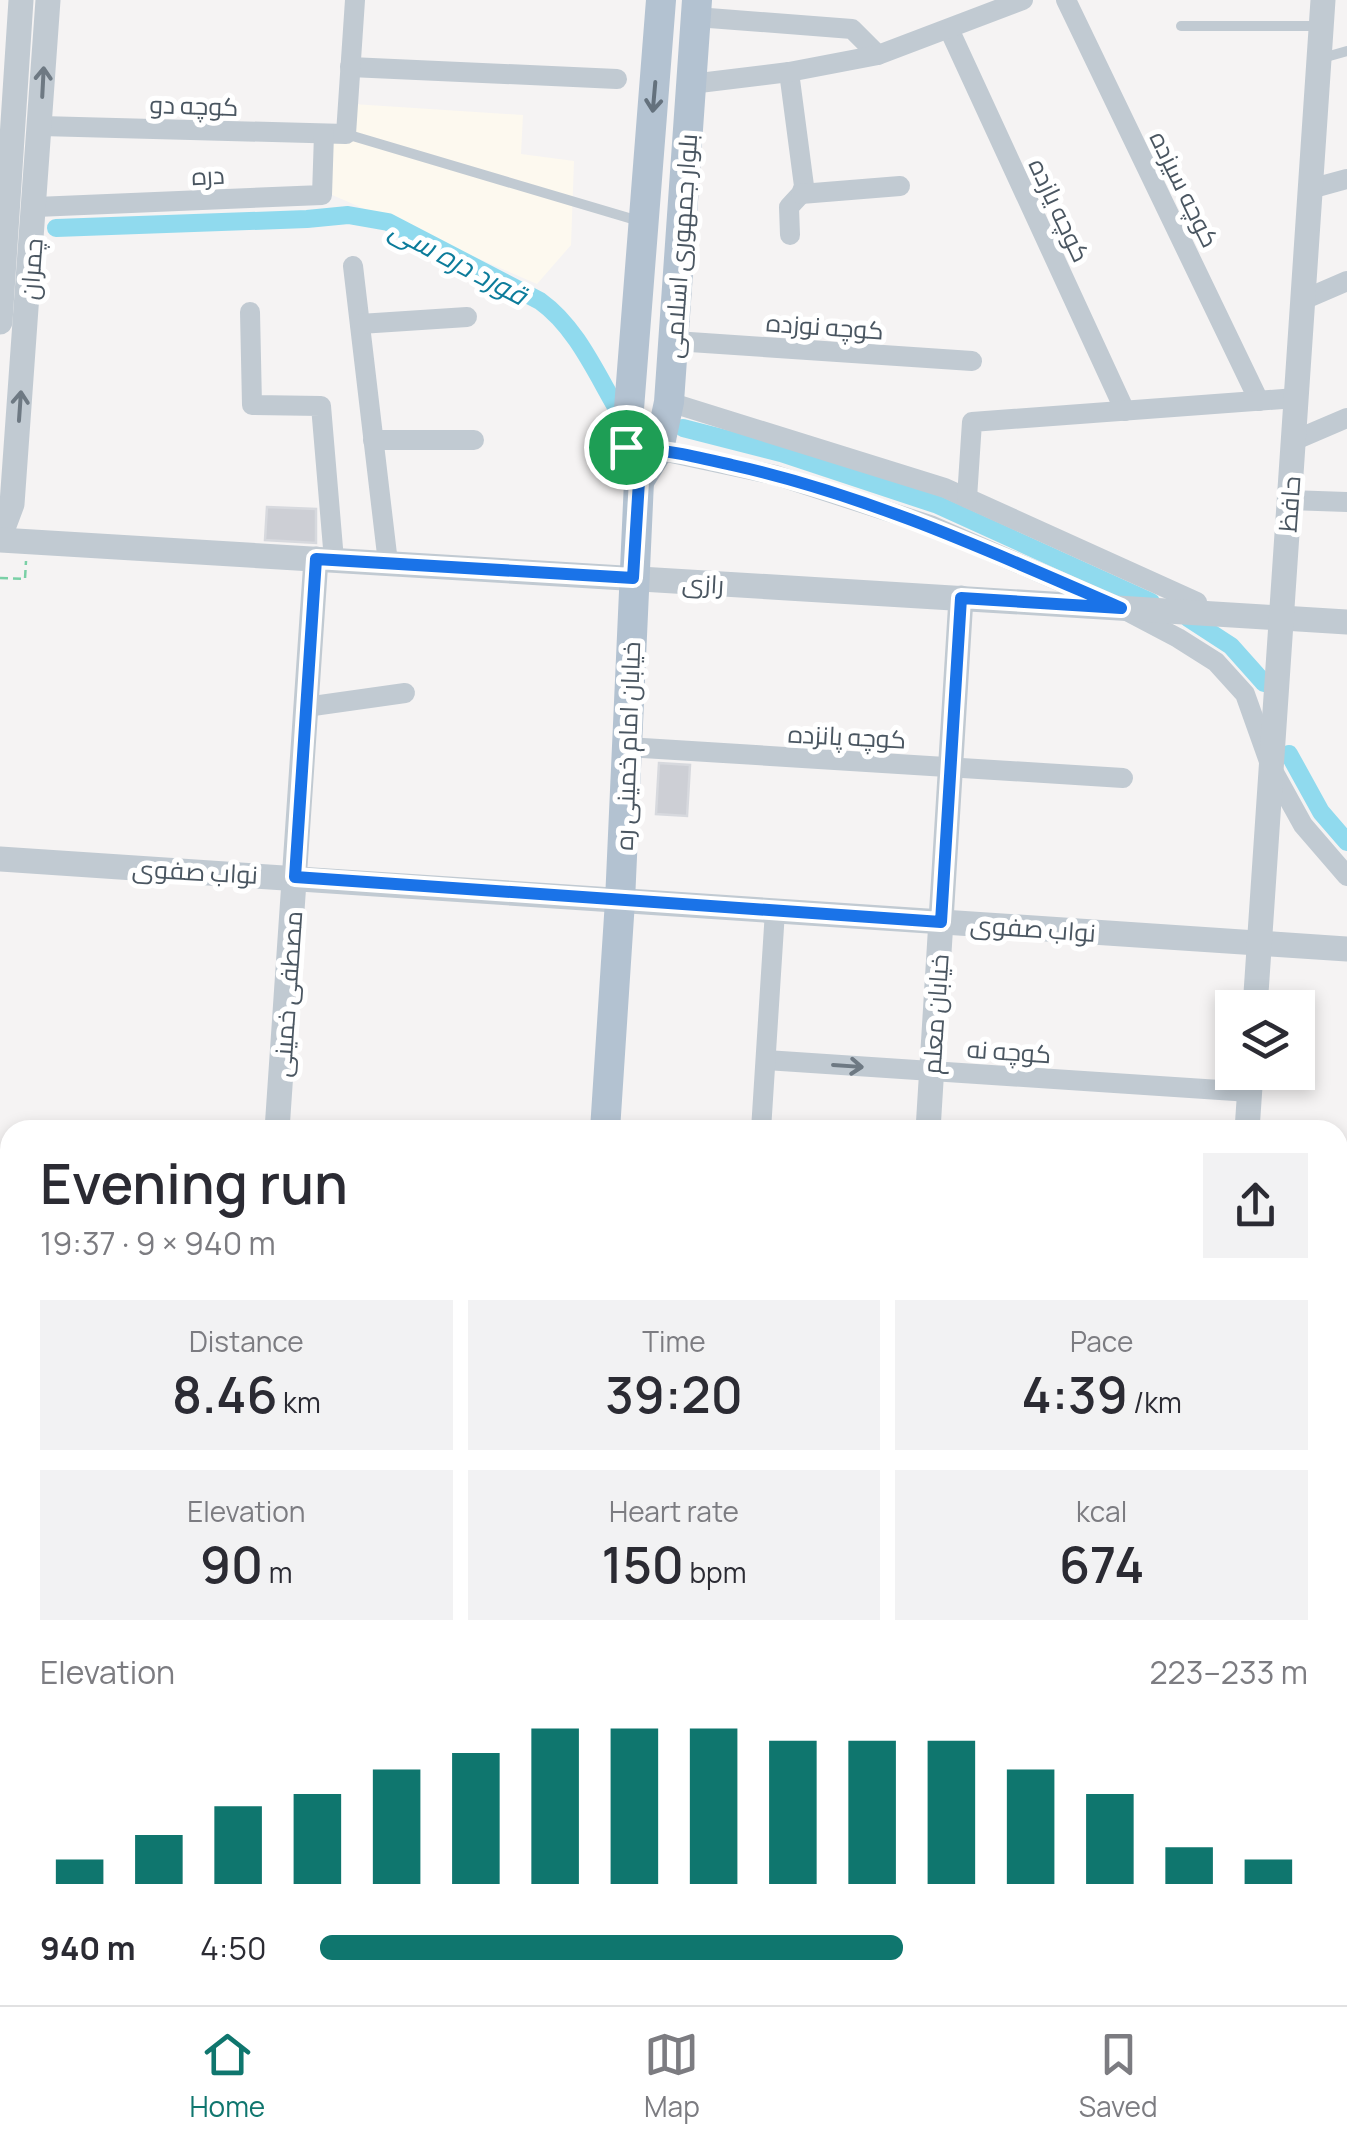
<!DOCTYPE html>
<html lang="en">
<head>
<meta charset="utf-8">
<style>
	:root { --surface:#fff; --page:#f2f2f3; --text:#2b2b33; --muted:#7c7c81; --line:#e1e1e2; --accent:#0f766e }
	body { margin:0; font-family:Manrope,Cairo,sans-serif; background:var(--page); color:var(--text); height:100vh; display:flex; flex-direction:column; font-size:38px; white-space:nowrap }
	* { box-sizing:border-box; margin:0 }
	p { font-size:32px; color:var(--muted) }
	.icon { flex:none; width:55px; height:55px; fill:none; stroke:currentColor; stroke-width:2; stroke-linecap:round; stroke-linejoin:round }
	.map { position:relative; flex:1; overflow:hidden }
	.drawer { position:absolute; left:0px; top:1120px; width:1348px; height:885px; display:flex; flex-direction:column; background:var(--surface); border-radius:30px 30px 0 0; box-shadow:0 5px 15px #0003 }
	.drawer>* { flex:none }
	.fabs { position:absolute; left:1215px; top:990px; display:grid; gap:20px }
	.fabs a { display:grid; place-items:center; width:100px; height:100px; border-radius:0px; background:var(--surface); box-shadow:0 5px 15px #0003; font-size:50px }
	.pin { position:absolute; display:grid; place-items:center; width:85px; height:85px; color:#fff; margin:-42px; border:5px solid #fff; border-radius:50%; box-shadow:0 2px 10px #0007 }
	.round { display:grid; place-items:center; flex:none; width:105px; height:105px; border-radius:0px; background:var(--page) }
	.head { display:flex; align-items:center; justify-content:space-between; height:170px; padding:0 40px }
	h1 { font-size:55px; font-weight:600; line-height:75px }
	.stats { display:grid; grid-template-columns:repeat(3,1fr); gap:15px; height:170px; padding:10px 40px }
	.stats div { display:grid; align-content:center; border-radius:0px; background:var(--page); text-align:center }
	.stats b { font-size:50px; font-weight:600 }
	.stats small { font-size:28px; font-weight:400 }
	.stats p { font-size:28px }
	.chart { height:280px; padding:20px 40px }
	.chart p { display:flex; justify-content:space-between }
	.chart svg { width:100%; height:180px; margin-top:10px; stroke:var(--accent); stroke-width:6 }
	ul { padding:0 40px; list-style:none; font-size:32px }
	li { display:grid; grid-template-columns:160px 120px 1fr; align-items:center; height:75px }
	li i { height:25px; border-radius:12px; background:var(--accent) }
	.menu { display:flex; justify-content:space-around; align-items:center; height:140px; border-top:2px solid var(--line); background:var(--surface); font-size:28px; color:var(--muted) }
	.menu a { display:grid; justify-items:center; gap:5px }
	.menu .selected { color:var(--accent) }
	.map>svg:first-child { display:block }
	.commercial { fill:#fdf9ef }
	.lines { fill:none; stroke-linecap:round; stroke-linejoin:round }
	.canal { stroke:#90daee; stroke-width:18 }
	.building { fill:#cdcfd5; stroke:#d7d9de; stroke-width:2.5 }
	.path { stroke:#7ad0a6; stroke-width:2.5; stroke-dasharray:8 5; stroke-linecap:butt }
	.service { stroke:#c1cad2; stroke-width:10 }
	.minor { stroke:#c1cad2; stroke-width:20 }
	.tertiary { stroke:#c1cad2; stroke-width:25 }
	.primary { stroke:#b3c2d1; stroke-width:30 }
	.oneway { stroke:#6e7983 }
	.oneway2 { stroke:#64717d }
	.route-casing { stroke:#fff; stroke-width:20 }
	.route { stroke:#1a73e8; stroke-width:12 }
	.labels { text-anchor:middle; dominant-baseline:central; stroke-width:10; stroke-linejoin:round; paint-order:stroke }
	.street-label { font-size:25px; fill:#4a5661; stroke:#fff }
	.water-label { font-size:28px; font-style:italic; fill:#0c7c9b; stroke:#fff }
</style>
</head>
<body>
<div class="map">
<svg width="1347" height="2005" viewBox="0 0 1347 2005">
	<rect width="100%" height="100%" fill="#f5f3f3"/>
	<polygon class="commercial" points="353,104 523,115 521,154 574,161 571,245 537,284 330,194 332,140"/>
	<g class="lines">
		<g class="canal">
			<path d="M56,228L307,219L348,215L388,222L540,301C578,328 598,378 622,417"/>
			<polyline points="683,428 781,453 938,505 1151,602"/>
			<polyline points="1188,618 1231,646 1264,683"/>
			<polyline points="1289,754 1321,812 1347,842"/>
		</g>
	</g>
	<g class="building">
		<polygon points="267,507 316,509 316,543 265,540"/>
		<polygon points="659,763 690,765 687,816 656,814"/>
	</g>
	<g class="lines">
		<polyline class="path" points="0,578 25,579 26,561"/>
		<g class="service">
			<polyline points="1181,26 1320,26"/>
			<polyline points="1319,59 1347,51"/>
			<polyline points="346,134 639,221"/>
			<polyline points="0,1701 10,1702"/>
			<polyline points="1338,1795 1347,1796"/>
			<polyline points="724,2005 725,1995"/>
		</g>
		<g class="minor">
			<polyline points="1066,0 1259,401"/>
			<polyline points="696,17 852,29 878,55"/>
			<polyline points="949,29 1125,411"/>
			<polyline points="350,67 617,79"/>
			<polyline points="789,72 804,186 801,194 789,207 790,235"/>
			<polyline points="691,84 789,72 878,55 1023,0"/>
			<polyline points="41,126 346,134 355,0"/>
			<polyline points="1310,189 1347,179"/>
			<polyline points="801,194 900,186"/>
			<polyline points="36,207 322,195 324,134"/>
			<polyline points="353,266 388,563"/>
			<polyline points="1303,300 1347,281"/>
			<polyline points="250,312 252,405 321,406 334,560"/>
			<polyline points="360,324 467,317"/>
			<polyline points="675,341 972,361"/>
			<polyline points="669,402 945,488 1197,602"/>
			<polyline points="373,440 474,440"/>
			<polyline points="1293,441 1347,418"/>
			<polyline points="648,448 775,475 930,525 1121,608 1178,638 1216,662 1245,694 1271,767 1303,825 1347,876"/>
			<polyline points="967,498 972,422 1296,398"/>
			<polyline points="1289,500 1347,502"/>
			<polyline points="306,707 405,693"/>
			<polyline points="627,747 1123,778"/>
			<polyline points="766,1060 1250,1092"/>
			<polyline points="761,1130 775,911"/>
			<polyline points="1342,2003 1347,1928"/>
			<polyline points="371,2005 371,1995"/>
			<polyline points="1038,2005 1038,1995"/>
		</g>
		<g class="tertiary">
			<polyline points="0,322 21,0"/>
			<polyline points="0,536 12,504 48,0"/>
			<polyline points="0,540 1347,622"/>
			<polyline points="0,859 1347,949"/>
			<polyline points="1255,1008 1323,0"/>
			<polyline points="277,1130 316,559"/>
			<polyline points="928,1130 961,598"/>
			<polyline points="1247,1130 1251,1072"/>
			<polyline points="0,1172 10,1173"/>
			<polyline points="1338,1250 1347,1251"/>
			<polyline points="0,1477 10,1477"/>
			<polyline points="1338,1563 1347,1564"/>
			<polyline points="0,1919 10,1919"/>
			<polyline points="1213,1995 1347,2004"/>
			<polyline points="222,2005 223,1995"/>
			<polyline points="873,2005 874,1995"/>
			<polyline points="1189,2005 1189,1995"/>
		</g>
		<g class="primary">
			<polyline points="639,481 659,449 669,402 697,0"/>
			<polyline points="605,1130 620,901 639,481 626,447 661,0"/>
			<polyline points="542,2005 543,1995"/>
		</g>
	</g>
	<defs><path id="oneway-shaft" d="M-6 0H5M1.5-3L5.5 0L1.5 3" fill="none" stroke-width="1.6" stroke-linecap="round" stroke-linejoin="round" transform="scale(2.5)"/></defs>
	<g class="oneway">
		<use href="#oneway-shaft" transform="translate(43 82) rotate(-87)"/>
		<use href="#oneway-shaft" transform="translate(20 406) rotate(-86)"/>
		<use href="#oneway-shaft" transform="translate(848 1066) rotate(4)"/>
	</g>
	<use class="oneway2" href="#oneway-shaft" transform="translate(654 97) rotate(95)"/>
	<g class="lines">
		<defs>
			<path id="route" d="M626,447C663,449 697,457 732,465C868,495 994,553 1121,608L961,598L941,922L295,877L316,559L633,578L639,481Z"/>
		</defs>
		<use href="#route" class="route-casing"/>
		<use href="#route" class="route"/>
	</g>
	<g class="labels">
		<g class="street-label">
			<text transform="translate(194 105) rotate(2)">کوچه دو</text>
			<text transform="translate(208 175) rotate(-3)">دره</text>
			<text transform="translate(1185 189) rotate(64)">کوچه سیزده</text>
			<text transform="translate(1060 210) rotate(65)">کوچه یازده</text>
			<text transform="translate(680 246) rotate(-86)">بلوار جمهوری اسلامی</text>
			<text transform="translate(31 269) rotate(-86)">چمران</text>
			<text transform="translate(825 326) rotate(4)">کوچه نوزده</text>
			<text transform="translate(1289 504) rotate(-86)">حافظ</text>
			<text transform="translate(703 583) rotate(3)">رازی</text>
			<text transform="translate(847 736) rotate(3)">کوچه پانزده</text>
			<text transform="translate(627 746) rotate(-88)">خیابان امام خمینی ره</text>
			<text transform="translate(195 871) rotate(3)">نواب صفوی</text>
			<text transform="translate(1033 928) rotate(4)">نواب صفوی</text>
			<text transform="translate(287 994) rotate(-86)">مصطفی خمینی</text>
			<text transform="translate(935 1014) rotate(-86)">خیابان معلم</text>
			<text transform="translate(1009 1051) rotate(4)">کوچه نه</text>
		</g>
		<g class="water-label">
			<text transform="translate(459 261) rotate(28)">قورد دره سی</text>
		</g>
	</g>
</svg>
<div class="fabs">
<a><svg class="icon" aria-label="layers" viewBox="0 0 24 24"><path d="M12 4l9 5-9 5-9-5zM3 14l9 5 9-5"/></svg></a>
</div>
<div class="pin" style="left:626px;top:447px;background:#1e9e55"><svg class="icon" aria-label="arrive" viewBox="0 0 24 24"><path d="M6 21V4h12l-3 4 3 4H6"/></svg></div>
<section class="drawer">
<div class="head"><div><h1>Evening run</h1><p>19:37 · 9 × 940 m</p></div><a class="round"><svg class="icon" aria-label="share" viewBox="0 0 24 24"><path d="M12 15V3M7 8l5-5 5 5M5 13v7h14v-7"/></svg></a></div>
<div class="stats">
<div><p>Distance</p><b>8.46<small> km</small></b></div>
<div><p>Time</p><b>39:20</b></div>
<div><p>Pace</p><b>4:39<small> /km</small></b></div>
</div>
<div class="stats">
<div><p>Elevation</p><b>90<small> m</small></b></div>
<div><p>Heart rate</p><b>150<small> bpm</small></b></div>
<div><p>kcal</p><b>674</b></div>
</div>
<div class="chart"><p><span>Elevation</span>223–233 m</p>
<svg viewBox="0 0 160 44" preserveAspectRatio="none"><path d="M5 44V38M15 44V32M25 44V25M35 44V22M45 44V16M55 44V12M65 44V6M75 44V6M85 44V6M95 44V9M105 44V9M115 44V9M125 44V16M135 44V22M145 44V35M155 44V38"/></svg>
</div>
<ul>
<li><b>940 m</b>4:50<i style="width:59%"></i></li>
</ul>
</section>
</div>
<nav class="menu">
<a class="selected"><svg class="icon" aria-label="home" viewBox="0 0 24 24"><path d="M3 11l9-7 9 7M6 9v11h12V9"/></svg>Home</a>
<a><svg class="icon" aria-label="map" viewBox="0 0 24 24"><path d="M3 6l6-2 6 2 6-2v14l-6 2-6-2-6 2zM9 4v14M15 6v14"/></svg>Map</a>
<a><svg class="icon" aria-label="saved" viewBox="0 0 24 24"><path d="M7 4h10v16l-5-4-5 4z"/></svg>Saved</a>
</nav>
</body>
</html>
